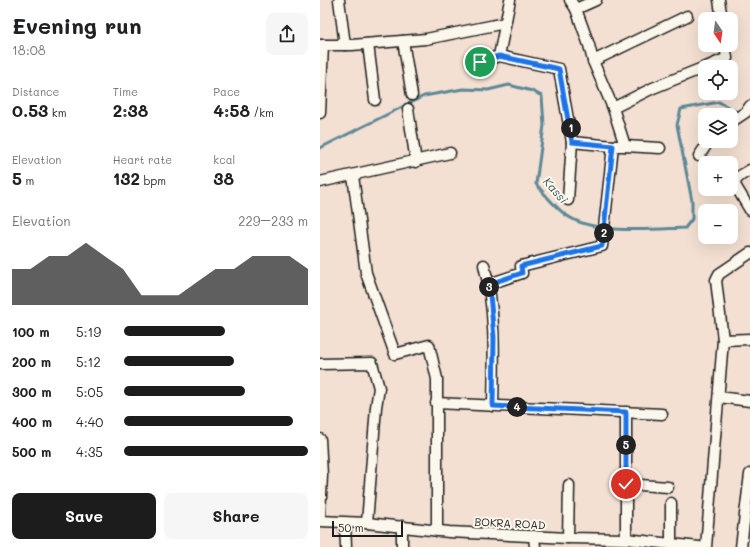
<!DOCTYPE html>
<html lang="en">
<head>
<meta charset="utf-8">
<style>
	:root { --surface:#fff; --page:#f6f6f6; --text:#202124; --muted:#757577; --accent:#1c1c1c }
	body { margin:0; font-family:Mali,sans-serif; background:var(--page); color:var(--text); height:100vh; display:flex; flex-direction:column; font-size:15px; white-space:nowrap }
	* { box-sizing:border-box; margin:0 }
	p { font-size:13px; color:var(--muted) }
	.icon { flex:none; width:22px; height:22px; fill:none; stroke:currentColor; stroke-width:2; stroke-linecap:round; stroke-linejoin:round }
	.map { position:relative; flex:1; overflow:hidden }
	.side { display:flex; flex-direction:column; background:var(--surface); width:320px }
	.side>* { flex:none }
	.needle { width:26px; rotate:167deg }
	.controls { position:absolute; left:378px; top:12px; display:grid; gap:8px }
	.controls a { display:grid; place-items:center; width:40px; height:40px; border-radius:8px; background:var(--surface); box-shadow:0 4px 16px #0002; font-size:20px }
	.scale { position:absolute; left:12px; bottom:10px; width:71px; box-sizing:border-box; padding-left:4px; border:2px solid #1c1c1c; border-top:0; font-size:11px; line-height:14px; white-space:nowrap; color:#1c1c1c; -webkit-text-stroke:3px #fbf7ec; paint-order:stroke }
	.pin { position:absolute; display:grid; place-items:center; width:34px; height:34px; color:#fff; margin:-17px; border:2px solid #fff; border-radius:50%; box-shadow:0 1px 4px #0007 }
	.km { position:absolute; width:20px; height:20px; margin:-10px; border-radius:50%; background:#222; color:#fff; font-size:11px; line-height:20px; text-align:center }
	.round { display:grid; place-items:center; flex:none; width:42px; height:42px; border-radius:8px; background:var(--page) }
	.summary { display:flex; align-items:center; justify-content:space-between; height:68px; padding:0 12px }
	h1 { font-size:22px; font-weight:700; line-height:30px }
	.metrics { display:grid; grid-template-columns:repeat(3,1fr); gap:6px; height:68px; padding:4px 12px }
	.metrics div { display:grid; align-content:center }
	.metrics b { font-size:17px; font-weight:700 }
	.metrics small { font-size:11px; font-weight:400 }
	.metrics p { font-size:11px }
	.chart { height:112px; padding:8px 12px }
	.chart p { display:flex; justify-content:space-between }
	.chart svg { width:100%; height:72px; margin-top:4px; fill:var(--accent); opacity:.7 }
	.cta { display:flex; gap:8px; margin-top:auto; padding:8px 12px }
	.cta a { flex:1; height:46px; border-radius:8px; background:var(--accent); color:#fff; font-size:16px; font-weight:700; line-height:46px; text-align:center }
	.cta a+a { background:var(--page); color:var(--text) }
	ul { padding:0 12px; list-style:none; font-size:13px }
	li { display:grid; grid-template-columns:64px 48px 1fr; align-items:center; height:30px }
	li i { height:10px; border-radius:5px; background:var(--accent) }
	main { display:flex; flex:1; min-height:0 }
	.map>svg:first-child { display:block }
	.lines { fill:none; stroke-linecap:round; stroke-linejoin:round }
	.stream { stroke:#5d8897; stroke-width:3 }
	.minor-casing { stroke:#1c1c1c; stroke-width:13 }
	.minor { stroke:#fbf7ec; stroke-width:10 }
	.route-casing { stroke:#fff; stroke-width:8 }
	.route { stroke:#1a73e8; stroke-width:5 }
	.labels { text-anchor:middle; dominant-baseline:central; stroke-width:4; stroke-linejoin:round; paint-order:stroke }
	.street-label { font-size:11px; fill:#1c1c1c; stroke:#fbf7ec }
	.water-label { font-size:12px; font-style:italic; fill:#425b64; stroke:#fbf7ec }
</style>
</head>
<body>
<main>
<section class="side">
<div class="summary"><div><h1>Evening run</h1><p>18:08</p></div><a class="round"><svg class="icon" aria-label="share" viewBox="0 0 24 24"><path d="M12 15V3M7 8l5-5 5 5M5 13v7h14v-7"/></svg></a></div>
<div class="metrics">
<div><p>Distance</p><b>0.53<small> km</small></b></div>
<div><p>Time</p><b>2:38</b></div>
<div><p>Pace</p><b>4:58<small> /km</small></b></div>
</div>
<div class="metrics">
<div><p>Elevation</p><b>5<small> m</small></b></div>
<div><p>Heart rate</p><b>132<small> bpm</small></b></div>
<div><p>kcal</p><b>38</b></div>
</div>
<div class="chart"><p><span>Elevation</span>229–233 m</p>
<svg viewBox="0 0 160 44" preserveAspectRatio="none"><path d="M0 44V22L10 22L20 14L30 14L40 6L50 14L60 22L70 38L80 38L90 38L100 30L110 22L120 22L130 14L140 14L150 14L160 22V44z"/></svg>
</div>
<ul>
<li><b>100 m</b>5:19<i style="width:55%"></i></li>
<li><b>200 m</b>5:12<i style="width:60%"></i></li>
<li><b>300 m</b>5:05<i style="width:66%"></i></li>
<li><b>400 m</b>4:40<i style="width:92%"></i></li>
<li><b>500 m</b>4:35<i style="width:100%"></i></li>
</ul>
<div class="cta"><a>Save</a><a>Share</a></div>
</section>
<div class="map">
<svg width="430" height="547" viewBox="0 0 430 547">
	<rect width="100%" height="100%" fill="#f3e0d2"/>
	<filter id="ink" filterUnits="userSpaceOnUse"><feTurbulence type="fractalNoise" baseFrequency=".025" numOctaves="2"/><feDisplacementMap in="SourceGraphic" scale="8" xChannelSelector="R" yChannelSelector="G"/><feConvolveMatrix kernelMatrix="1 2 1 2 8 2 1 2 1" color-interpolation-filters="sRGB"/></filter>
	<g filter="url(#ink)">
		<g class="lines">
			<path class="stream" d="M0,148L104,96L143,89L168,90L189,85L212,91L222,96L224,125L216,184C225,195 235,207 246,215C273,235 333,229 365,228L372,219V201L357,125L361,109L399,102L419,113"/>
			<defs>
				<g id="minor">
					<polyline points="19,0 25,45"/>
					<polyline points="250,0 256,9 269,45 273,61 293,108 305,146"/>
					<polyline points="399,0 402,19"/>
					<polyline points="256,9 276,0"/>
					<polyline points="83,41 92,95"/>
					<polyline points="48,44 55,100"/>
					<polyline points="0,45 32,45 106,39 185,23"/>
					<polyline points="179,56 190,0"/>
					<polyline points="273,61 367,16"/>
					<polyline points="160,62 179,56 239,69 252,142 248,200"/>
					<polyline points="386,67 407,58 405,45"/>
					<polyline points="293,108 333,88 385,67"/>
					<polyline points="88,109 96,162"/>
					<polyline points="0,113 3,45"/>
					<polyline points="411,122 426,112 430,106"/>
					<polyline points="252,142 293,146 305,146 340,148"/>
					<polyline points="379,156 389,141"/>
					<path d="M430,170C424,174 414,177 415,185L430,210"/>
					<polyline points="33,176 46,273 75,354 109,345 117,379 117,531"/>
					<polyline points="0,182 130,153"/>
					<path d="M164,265C176,311 174,358 173,406"/>
					<polyline points="169,284 202,273 201,266 282,246 293,146"/>
					<polyline points="403,340 430,339"/>
					<polyline points="0,364 52,363 59,388 56,407 47,523"/>
					<polyline points="399,397 430,401"/>
					<polyline points="116,403 342,414"/>
					<polyline points="0,439 2,475 0,517"/>
					<polyline points="306,484 348,487"/>
					<polyline points="0,521 47,523 129,532 248,538 306,539 379,547"/>
					<polyline points="25,523 26,547"/>
					<polyline points="214,536 215,547"/>
					<polyline points="248,538 249,485"/>
					<polyline points="306,539 306,412"/>
					<polyline points="351,544 351,503"/>
					<polyline points="82,547 82,526"/>
					<polyline points="386,547 403,340 396,280 399,274 430,253"/>
					<polyline points="421,547 430,474"/>
				</g>
			</defs>
			<use href="#minor" class="minor-casing"/>
			<use href="#minor" class="minor"/>
		</g>
	</g>
	<g class="lines" filter="url(#ink)">
		<defs>
			<polyline id="route" points="160,62 179,56 239,69 252,142 293,146 282,246 201,266 202,273 169,284 174,337 173,406 306,412 306,484"/>
		</defs>
		<use href="#route" class="route-casing"/>
		<use href="#route" class="route"/>
	</g>
	<g class="labels">
		<g class="street-label">
			<text transform="translate(190 523) rotate(3)">BOKRA ROAD</text>
		</g>
		<g class="water-label">
			<text transform="translate(236 190) rotate(49)">Kassi</text>
		</g>
	</g>
</svg>
<div class="controls">
<a><svg class="needle" viewBox="-14 -14 28 28"><path d="M0-13l5 13h-10z" fill="#e53935"/><path d="M0 13l5-13h-10z" fill="#757577"/></svg></a>
<a><svg class="icon" aria-label="locate" viewBox="0 0 24 24"><circle cx="12" cy="12" r="6"/><path d="M12 2v4M12 18v4M2 12h4M18 12h4"/></svg></a>
<a><svg class="icon" aria-label="layers" viewBox="0 0 24 24"><path d="M12 4l9 5-9 5-9-5zM3 14l9 5 9-5"/></svg></a>
<a>+</a>
<a>−</a>
</div>
<div class="scale">50 m</div>
<div class="pin" style="left:160px;top:62px;background:#1e9e55"><svg class="icon" aria-label="arrive" viewBox="0 0 24 24"><path d="M6 21V4h12l-3 4 3 4H6"/></svg></div>
<div class="pin" style="left:306px;top:484px;background:#d93025"><svg class="icon" aria-label="check" viewBox="0 0 24 24"><path d="M5 12l5 5 9-10"/></svg></div>
<b class="km" style="left:251px;top:128px">1</b>
<b class="km" style="left:284px;top:233px">2</b>
<b class="km" style="left:169px;top:287px">3</b>
<b class="km" style="left:197px;top:407px">4</b>
<b class="km" style="left:306px;top:445px">5</b>
</div>
</main>
</body>
</html>
